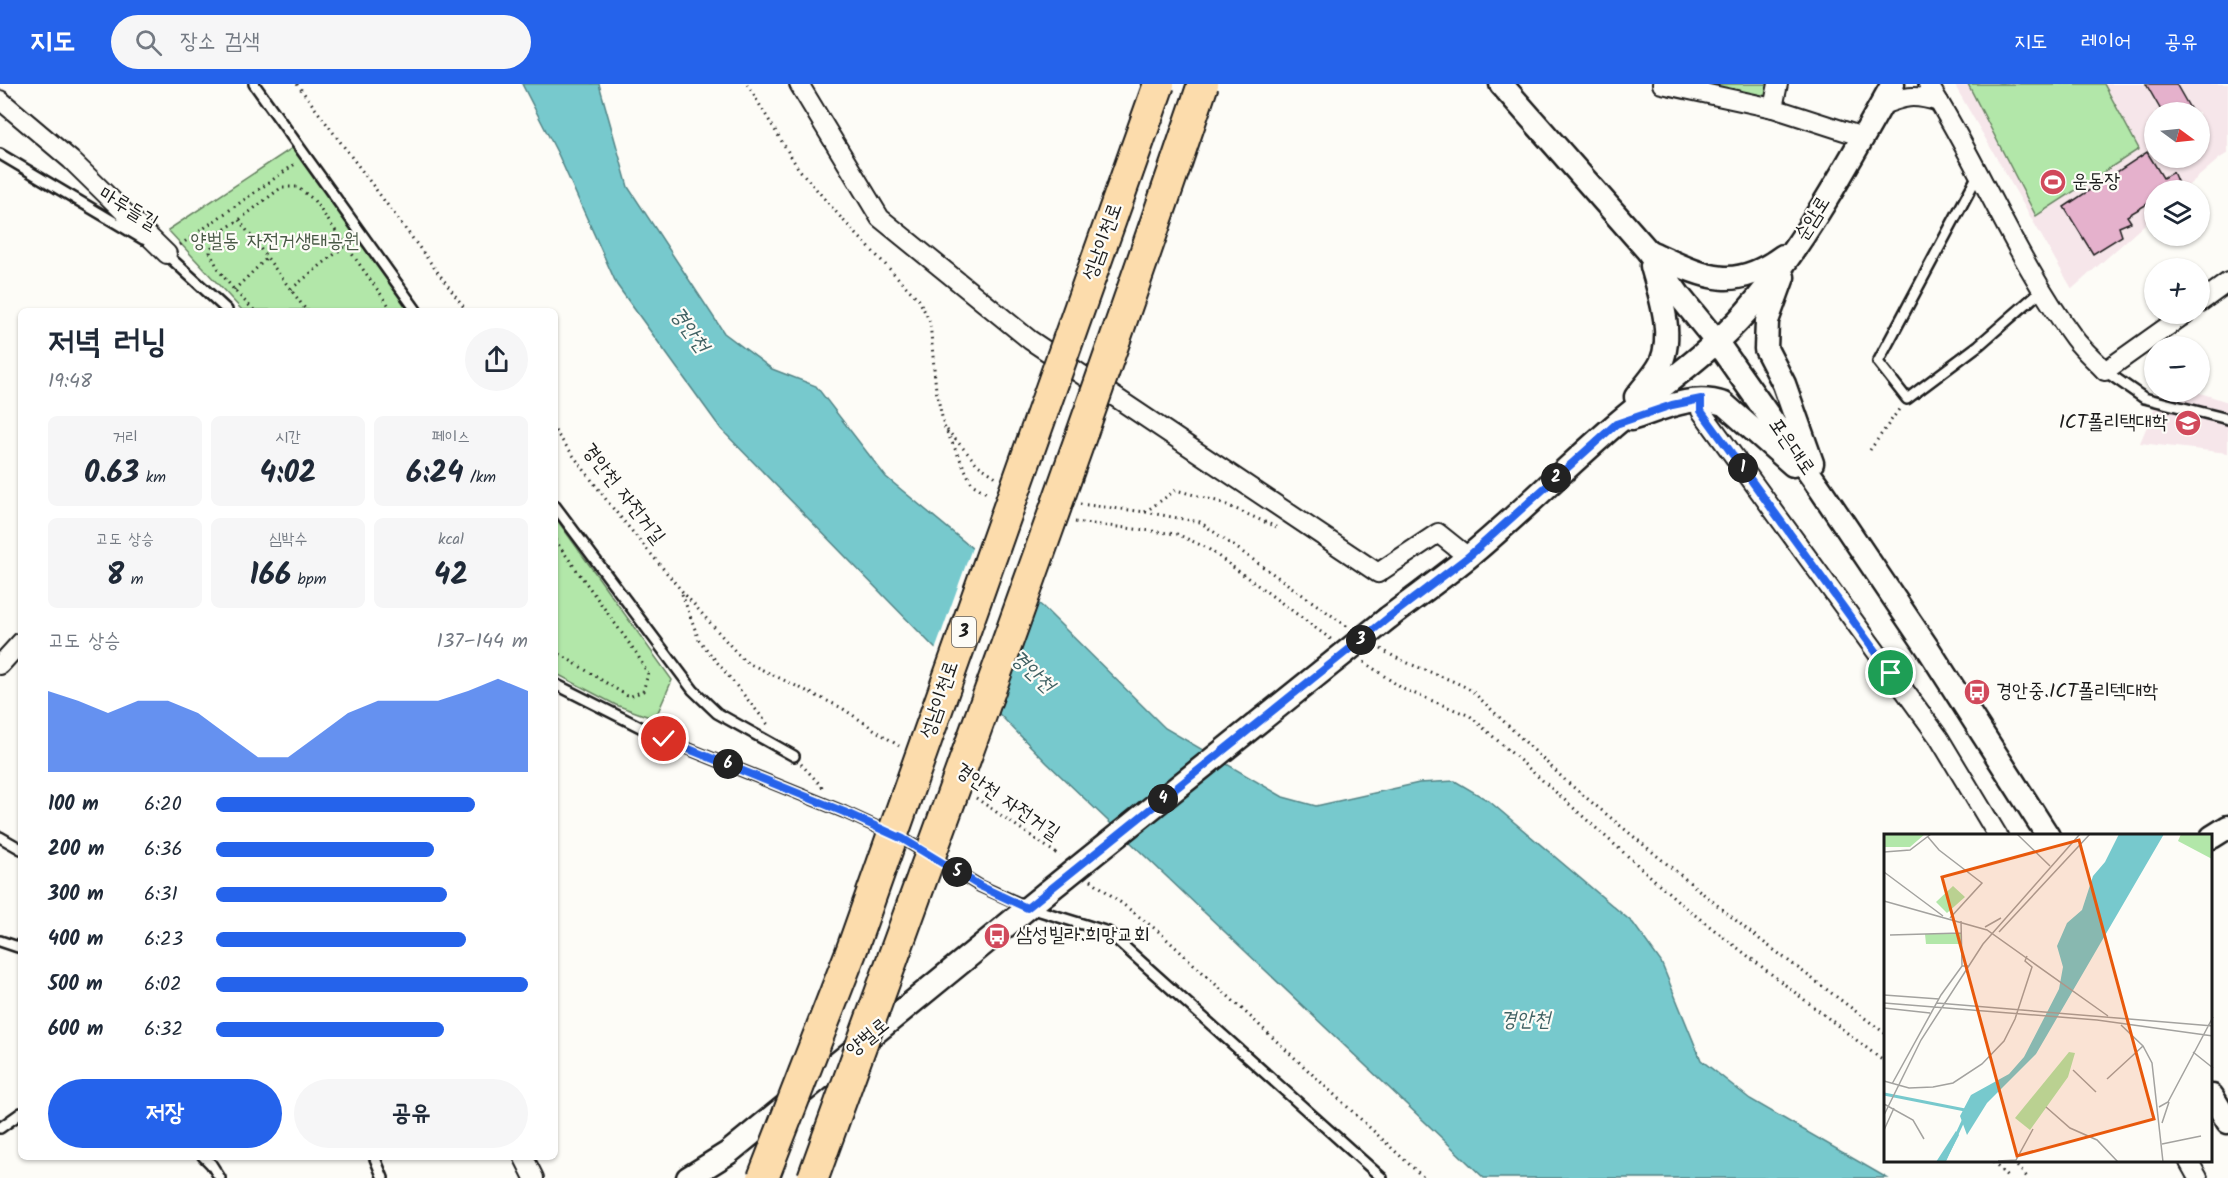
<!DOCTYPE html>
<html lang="ko">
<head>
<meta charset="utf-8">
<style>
	:root { --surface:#fff; --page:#f6f6f7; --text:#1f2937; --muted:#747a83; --accent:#2563eb }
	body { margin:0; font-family:Kalam,"Poor Story",sans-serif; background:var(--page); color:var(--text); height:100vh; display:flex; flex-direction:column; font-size:22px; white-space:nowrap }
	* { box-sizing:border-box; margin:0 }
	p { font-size:20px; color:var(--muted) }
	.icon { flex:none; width:33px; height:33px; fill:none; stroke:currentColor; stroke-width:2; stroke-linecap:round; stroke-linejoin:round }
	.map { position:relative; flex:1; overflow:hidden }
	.drawer { position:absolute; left:18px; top:224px; width:540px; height:852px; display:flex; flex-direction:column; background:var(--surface); border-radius:9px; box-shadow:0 2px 4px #0004 }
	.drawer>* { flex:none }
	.needle { width:39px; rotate:105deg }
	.controls { position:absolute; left:2144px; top:18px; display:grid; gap:12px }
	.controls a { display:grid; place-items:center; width:66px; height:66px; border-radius:50%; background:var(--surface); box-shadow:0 2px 4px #0004; font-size:30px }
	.pin { position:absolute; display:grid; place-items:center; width:51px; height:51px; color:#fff; margin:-26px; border:3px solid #fff; border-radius:50%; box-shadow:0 2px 6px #0007 }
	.km { position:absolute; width:30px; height:30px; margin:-15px; border-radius:50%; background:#222; color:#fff; font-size:16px; line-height:30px; text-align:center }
	.round { display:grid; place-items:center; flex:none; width:63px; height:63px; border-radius:32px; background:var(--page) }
	.overview { display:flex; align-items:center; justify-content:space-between; height:102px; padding:0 30px }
	h1 { font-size:33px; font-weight:700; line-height:45px }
	.figures { display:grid; grid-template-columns:repeat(3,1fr); gap:9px; height:102px; padding:6px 30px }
	.figures div { display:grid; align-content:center; border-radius:9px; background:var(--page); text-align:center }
	.figures b { font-size:30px; font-weight:700 }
	.figures small { font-size:16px; font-weight:400 }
	.figures p { font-size:16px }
	.chart { height:168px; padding:12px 30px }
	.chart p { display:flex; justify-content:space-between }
	.chart svg { width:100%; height:108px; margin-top:6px; fill:var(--accent); opacity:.7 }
	.action { display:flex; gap:12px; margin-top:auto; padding:12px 30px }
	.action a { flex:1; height:69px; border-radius:36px; background:var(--accent); color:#fff; font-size:24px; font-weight:700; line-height:69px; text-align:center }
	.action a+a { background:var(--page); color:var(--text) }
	ul { padding:0 30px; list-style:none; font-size:20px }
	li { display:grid; grid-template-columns:96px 72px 1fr; align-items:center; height:45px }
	li i { height:15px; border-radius:8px; background:var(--accent) }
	header { display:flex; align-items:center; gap:36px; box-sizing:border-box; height:84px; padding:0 30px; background:var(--accent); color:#fff }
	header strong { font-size:28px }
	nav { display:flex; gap:33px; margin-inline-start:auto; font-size:21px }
	.search { width:420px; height:54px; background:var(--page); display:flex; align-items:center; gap:15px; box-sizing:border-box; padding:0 21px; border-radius:33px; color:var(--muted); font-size:22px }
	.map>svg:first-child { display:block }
	.built { fill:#f6e6ea; fill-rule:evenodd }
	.green { fill:#b2e7a9; stroke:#678262; stroke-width:1.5 }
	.water { fill:#77c9cd; stroke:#538486; stroke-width:1.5 }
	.pier { fill:#fdfcf7 }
	.building { fill:#e5b1cc; stroke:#1c1c1c; stroke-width:1.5 }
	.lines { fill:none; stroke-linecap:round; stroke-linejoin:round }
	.service-casing { stroke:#1c1c1c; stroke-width:14 }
	.minor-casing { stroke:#1c1c1c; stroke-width:22 }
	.tertiary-casing { stroke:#1c1c1c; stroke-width:27 }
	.path { stroke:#1c1c1c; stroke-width:3; stroke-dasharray:1.5 4.5; stroke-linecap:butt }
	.service { stroke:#fdfcf7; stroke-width:9 }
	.minor { stroke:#fdfcf7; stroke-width:18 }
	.tertiary { stroke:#fdfcf7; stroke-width:22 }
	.tertiary-bridge-casing { stroke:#1c1c1c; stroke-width:27; stroke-linecap:butt }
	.trunk-bridge-casing { stroke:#1c1c1c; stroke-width:34; stroke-linecap:butt }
	.tertiary-bridge { stroke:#fdfcf7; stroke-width:22 }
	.trunk-bridge { stroke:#fcdcac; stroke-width:30 }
	.route-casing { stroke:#fff; stroke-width:12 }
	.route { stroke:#2563eb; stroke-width:8 }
	.labels { text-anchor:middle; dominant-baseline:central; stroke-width:4.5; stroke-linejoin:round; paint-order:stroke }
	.shield { fill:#fdfcf7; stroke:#605f5e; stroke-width:1.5 }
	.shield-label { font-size:18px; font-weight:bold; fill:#1c1c1c }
	.poi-label { font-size:20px; fill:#1c1c1c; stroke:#fdfcf7; text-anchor:start }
	.street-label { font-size:20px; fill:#1c1c1c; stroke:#fdfcf7 }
	.park-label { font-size:20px; fill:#495946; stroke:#fdfcf7 }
	.water-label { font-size:21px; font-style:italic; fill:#406163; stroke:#fdfcf7 }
	.inset-river { fill:none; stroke:#77c9cd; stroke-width:3 }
	.inset-road { fill:none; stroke:#a3a29f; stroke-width:1.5 }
	.view { fill:#e8590c; fill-opacity:0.15; stroke:#e8590c; stroke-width:3 }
	.inset-edge { fill:none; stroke:#1c1c1c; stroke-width:3 }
</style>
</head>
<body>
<header>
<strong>지도</strong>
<div class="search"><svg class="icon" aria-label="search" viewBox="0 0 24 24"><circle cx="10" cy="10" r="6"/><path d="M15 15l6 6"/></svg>장소 검색</div>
<nav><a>지도</a><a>레이어</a><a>공유</a></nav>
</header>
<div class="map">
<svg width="2228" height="1094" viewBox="0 0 2228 1094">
	<rect width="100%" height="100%" fill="#fdfcf7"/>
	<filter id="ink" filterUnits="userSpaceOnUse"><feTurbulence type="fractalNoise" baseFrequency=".0167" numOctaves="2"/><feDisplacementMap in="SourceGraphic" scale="12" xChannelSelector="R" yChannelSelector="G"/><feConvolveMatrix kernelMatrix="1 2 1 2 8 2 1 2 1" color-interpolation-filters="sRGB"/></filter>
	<g filter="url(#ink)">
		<g class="built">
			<path d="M1954,0H2228V69L2220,74L2183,106H2154V132L2072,205ZM2154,28H2199V74H2154Z"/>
			<polygon points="2161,308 2197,308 2228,318 2228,369 2140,359"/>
		</g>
		<g class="green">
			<polygon points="1691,0 1778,0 1773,24"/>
			<polygon points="1968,0 2104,0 2139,65 2036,132"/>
			<polygon points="292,64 408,226 242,226 168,146"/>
			<polygon points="555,433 672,596 655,635 616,621 555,589"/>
		</g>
		<polygon class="water" points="522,0 599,0 628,103 724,249 772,285 816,302 886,393 1043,523 1165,644 1283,713 1316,722 1419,699 1455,697 1489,717 1633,839 1661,878 1701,976 1750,1015 1887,1094 1484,1094 1047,679 721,345 617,201 558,70"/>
		<polygon class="pier" points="973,461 1034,512 993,628 934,569"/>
		<g class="building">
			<polygon points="2146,0 2176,0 2192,28 2162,28"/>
			<polygon points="2147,68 2163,94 2173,88 2179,102 2171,106 2154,106 2154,116 2127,132 2131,138 2119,143 2122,152 2093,170 2064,123"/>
		</g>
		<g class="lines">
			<defs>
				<g id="service">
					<polyline points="254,0 416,226"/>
					<polyline points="0,70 143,155"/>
					<polyline points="1979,89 1878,278 1907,315 1979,261 2042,206"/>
					<polyline points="165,169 227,226"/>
					<polyline points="2105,287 2144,314 2228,335"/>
					<polyline points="555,422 693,606 717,629 794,672"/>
					<polyline points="555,600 664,655 844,728 903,755 980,802 1027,823 1108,848 1382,1094"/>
					<polyline points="0,753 21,765"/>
					<polyline points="0,857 21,864"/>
					<polyline points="0,1044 21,1029"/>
					<polyline points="203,1072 211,1080 220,1094"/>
					<polyline points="374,1072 383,1094"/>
				</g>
				<g id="minor">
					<polyline points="799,0 880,134 1030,256 1378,489 1438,449 1468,473"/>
					<polyline points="1662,0 1773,24 1863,53"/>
					<path d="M1928,0C1980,82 2016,175 2074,254C2083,266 2095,276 2105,287L2185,230"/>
					<polyline points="0,16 71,76 167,170"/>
					<path d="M1880,22C1905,12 1913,10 1939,18"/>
					<polyline points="1773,24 1778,0"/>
					<polyline points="2199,219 2228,198"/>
					<polyline points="1701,315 1701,327 1939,654 1998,752"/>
					<polyline points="0,581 21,558"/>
					<polyline points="523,1072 534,1094"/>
					<polyline points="2189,1078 2198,1094"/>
				</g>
				<g id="tertiary">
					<polyline points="1501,0 1647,166 1681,214 1716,257 1821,406 1929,566 2048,752"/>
					<path d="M1650,168C1703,192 1732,210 1783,172"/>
					<polyline points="1783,193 1767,237 1766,265 1784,300 1812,379"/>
					<path d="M1636,313C1644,302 1655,291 1661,279C1674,249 1660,211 1652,182"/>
					<path d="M1631,335C1662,325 1692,309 1724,320L1793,381"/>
					<path d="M1388,534C1414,514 1441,495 1467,474C1518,432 1565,384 1615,341C1658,304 1708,271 1746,228C1803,163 1850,76 1893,0"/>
					<polyline points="2212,753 2228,743"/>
					<polyline points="2212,1012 2228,1038"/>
					<polyline points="688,1094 728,1069 1046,809"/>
				</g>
			</defs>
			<use href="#service" class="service-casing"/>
			<use href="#minor" class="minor-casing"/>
			<use href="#tertiary" class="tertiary-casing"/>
			<g class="path">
				<polyline points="297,0 466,226"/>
				<polyline points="747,0 798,84 842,135 919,216 930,238 936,306 944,342 972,400 988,410"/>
				<polyline points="239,136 306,226"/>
				<polyline points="180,161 295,80"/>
				<polyline points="291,205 346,161"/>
				<polyline points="234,206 267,174"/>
				<path d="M254,226C236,209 220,192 210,168L216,151L239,136L282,103H297L313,115L392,226"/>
				<polyline points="947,346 978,381 996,393"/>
				<polyline points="555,347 611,422 681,506 744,577 842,624 899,662"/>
				<polyline points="1870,366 1900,324"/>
				<polyline points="1080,420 1145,428 1200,438 1348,543"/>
				<polyline points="1145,428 1176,406 1220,418 1276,443"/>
				<polyline points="1075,438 1177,450 1207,464 1332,556"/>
				<polyline points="555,456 637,570 648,590 643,607 629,613 555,567"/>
				<polyline points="682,510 699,556 770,643"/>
				<path d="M1381,565C1409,583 1442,590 1471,606L1567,698L1750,848L1886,950"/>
				<polyline points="1364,578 1403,605 1470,632 1686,824 1886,979"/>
				<polyline points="801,680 825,706"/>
				<polyline points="976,714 1060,772"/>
				<polyline points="1091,796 1158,847 1424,1094"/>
				<polyline points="1993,1078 2008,1094"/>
				<polyline points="2013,1078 2028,1094"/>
			</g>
			<use href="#service" class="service"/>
			<use href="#minor" class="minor"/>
			<use href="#tertiary" class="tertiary"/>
			<defs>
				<polyline id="tertiary-bridge" points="1046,809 1388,534"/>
				<g id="trunk-bridge">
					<polyline points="763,1094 851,868 1159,0"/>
					<path d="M813,1094C945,730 1079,367 1203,0"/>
				</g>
			</defs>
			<use href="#tertiary-bridge" class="tertiary-bridge-casing"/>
			<use href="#trunk-bridge" class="trunk-bridge-casing"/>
			<use href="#tertiary-bridge" class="tertiary-bridge"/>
			<use href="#trunk-bridge" class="trunk-bridge"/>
		</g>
	</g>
	<g class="lines" filter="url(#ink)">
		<defs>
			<polyline id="route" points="664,655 844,728 903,755 980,802 1027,824 1388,534 1468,473 1616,340 1672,321 1701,315 1701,327 1891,589"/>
		</defs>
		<use href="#route" class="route-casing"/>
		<use href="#route" class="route"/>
	</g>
	<defs>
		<symbol id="stadium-disc" viewBox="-11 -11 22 22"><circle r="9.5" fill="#d1495b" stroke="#fdfcf7"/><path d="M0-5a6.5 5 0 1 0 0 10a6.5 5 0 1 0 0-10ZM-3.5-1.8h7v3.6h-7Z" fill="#fff"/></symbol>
		<symbol id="university-disc" viewBox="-11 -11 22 22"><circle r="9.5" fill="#d1495b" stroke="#fdfcf7"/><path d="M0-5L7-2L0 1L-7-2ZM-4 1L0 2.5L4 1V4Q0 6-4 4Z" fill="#fff"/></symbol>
		<symbol id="bus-disc" viewBox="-11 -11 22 22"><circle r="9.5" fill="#d1495b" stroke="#fdfcf7"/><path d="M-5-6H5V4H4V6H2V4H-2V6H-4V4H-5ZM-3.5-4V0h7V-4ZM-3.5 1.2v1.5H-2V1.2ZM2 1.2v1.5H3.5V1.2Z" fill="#fff"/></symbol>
	</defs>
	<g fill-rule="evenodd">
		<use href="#stadium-disc" x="2038" y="83" width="30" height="30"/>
		<use href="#university-disc" x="2173" y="324" width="30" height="30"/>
		<use href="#bus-disc" x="1962" y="593" width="30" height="30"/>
		<use href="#bus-disc" x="982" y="837" width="30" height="30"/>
	</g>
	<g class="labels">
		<rect class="shield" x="952" y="533" width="24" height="30" rx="4.5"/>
		<g class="shield-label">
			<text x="964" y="548">3</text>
		</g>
		<g class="poi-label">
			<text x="2072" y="98">운동장</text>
			<text x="2168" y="339" text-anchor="end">ICT폴리택대학</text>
			<text x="1996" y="608">경안중.ICT폴리텍대학</text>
			<text x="1016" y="852">삼성빌라.희망교회</text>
		</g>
		<g class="street-label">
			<text transform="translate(128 125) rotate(31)">마루들길</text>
			<text transform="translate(1813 135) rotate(-58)">순암로</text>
			<text transform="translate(1103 158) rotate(-70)">성남이천로</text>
			<text transform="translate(1791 363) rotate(55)">포은대로</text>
			<text transform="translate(623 410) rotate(52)">경안천 자전거길</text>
			<text transform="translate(940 616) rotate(-71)">성남이천로</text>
			<text transform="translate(1007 718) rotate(34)">경안천 자전거길</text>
			<text transform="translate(868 954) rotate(-39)">양벌로</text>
		</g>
		<g class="park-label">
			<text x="275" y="158">양벌동 자전거생태공원</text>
		</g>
		<g class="water-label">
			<text transform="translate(689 246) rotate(54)">경안천</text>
			<text transform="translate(1032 588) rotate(43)">경안천</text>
			<text x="1525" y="936">경안천</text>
		</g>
	</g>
	<g transform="translate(1884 750)">
		<rect width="328" height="328" fill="#fdfcf7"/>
		<path d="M41,0L26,13H1L0,0ZM297,0H328V25L294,7ZM69,52L81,63L63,79L52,68ZM77,99V110H42L41,100ZM185,218L191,219L184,243L146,296L131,284Z" fill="#b2e7a9"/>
		<path d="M235,0H280L152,220L103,269L83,301L76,282L87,261L125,240L140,223L175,155L179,133L173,112L183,89L198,76L209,42L221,28ZM72,297L75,301L61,328H52Z" fill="#77c9cd"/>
		<path class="inset-river" d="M0,260L81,276M60,328L80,285"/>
		<path class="inset-road" d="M133,0L166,32M44,3L55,16L98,49L66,84M0,18L26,16L47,0M0,38L59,82M0,67L103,96L224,182M77,87L78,132M101,93L117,84M115,98L206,0M6,101L77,99M0,161L55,165M0,169L213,186L329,202M53,169L329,192M0,174L46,179M237,191L259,212L268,229L279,328M309,218L329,234M189,236L212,258M223,245L259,212M0,247L25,254L49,253L69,249L98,230L120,207L131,185L148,133L141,127L143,122M8,250L57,161L78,132H84M0,270L29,286L40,305M162,273L186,294L213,306L234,328M275,273L284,268L329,183M0,281L37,206L99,110L196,0M278,289L285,268M0,296L10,274M278,310L317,302M114,327L132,326L149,295"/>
		<path class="view" d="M195,6L270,285L133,322L58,43Z"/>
		<rect width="328" height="328" class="inset-edge"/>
	</g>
</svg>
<div class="controls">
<a><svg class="needle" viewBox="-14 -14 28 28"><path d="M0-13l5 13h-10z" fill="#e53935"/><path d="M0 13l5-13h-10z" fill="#747a83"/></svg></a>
<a><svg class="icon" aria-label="layers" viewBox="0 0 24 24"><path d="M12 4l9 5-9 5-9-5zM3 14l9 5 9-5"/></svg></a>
<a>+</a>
<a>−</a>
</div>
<div class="pin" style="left:1891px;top:589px;background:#1e9e55"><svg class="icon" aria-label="arrive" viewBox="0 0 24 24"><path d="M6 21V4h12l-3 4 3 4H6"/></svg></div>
<div class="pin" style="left:664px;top:655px;background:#d93025"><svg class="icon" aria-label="check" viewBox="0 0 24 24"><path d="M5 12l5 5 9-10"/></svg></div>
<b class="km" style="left:1743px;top:384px">1</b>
<b class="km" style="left:1556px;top:394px">2</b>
<b class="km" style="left:1361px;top:556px">3</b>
<b class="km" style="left:1163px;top:715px">4</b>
<b class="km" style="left:957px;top:788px">5</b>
<b class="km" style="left:728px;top:680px">6</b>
<section class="drawer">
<div class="overview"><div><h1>저녁 러닝</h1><p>19:48</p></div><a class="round"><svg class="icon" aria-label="share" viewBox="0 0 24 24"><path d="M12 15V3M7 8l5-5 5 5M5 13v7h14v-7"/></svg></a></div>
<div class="figures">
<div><p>거리</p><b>0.63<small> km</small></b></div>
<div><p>시간</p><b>4:02</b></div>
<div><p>페이스</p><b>6:24<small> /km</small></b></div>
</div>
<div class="figures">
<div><p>고도 상승</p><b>8<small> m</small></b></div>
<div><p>심박수</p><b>166<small> bpm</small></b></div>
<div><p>kcal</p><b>42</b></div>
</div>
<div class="chart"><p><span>고도 상승</span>137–144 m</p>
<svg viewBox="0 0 160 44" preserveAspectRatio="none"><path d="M0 44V11L10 15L20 20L30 15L40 15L50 20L60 29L70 38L80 38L90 29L100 20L110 15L120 15L130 15L140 11L150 6L160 11V44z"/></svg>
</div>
<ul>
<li><b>100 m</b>6:20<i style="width:83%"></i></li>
<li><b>200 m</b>6:36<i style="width:70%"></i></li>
<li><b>300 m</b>6:31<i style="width:74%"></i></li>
<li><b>400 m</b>6:23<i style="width:80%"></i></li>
<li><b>500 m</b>6:02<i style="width:100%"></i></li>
<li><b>600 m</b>6:32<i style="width:73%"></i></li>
</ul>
<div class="action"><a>저장</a><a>공유</a></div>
</section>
</div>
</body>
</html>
